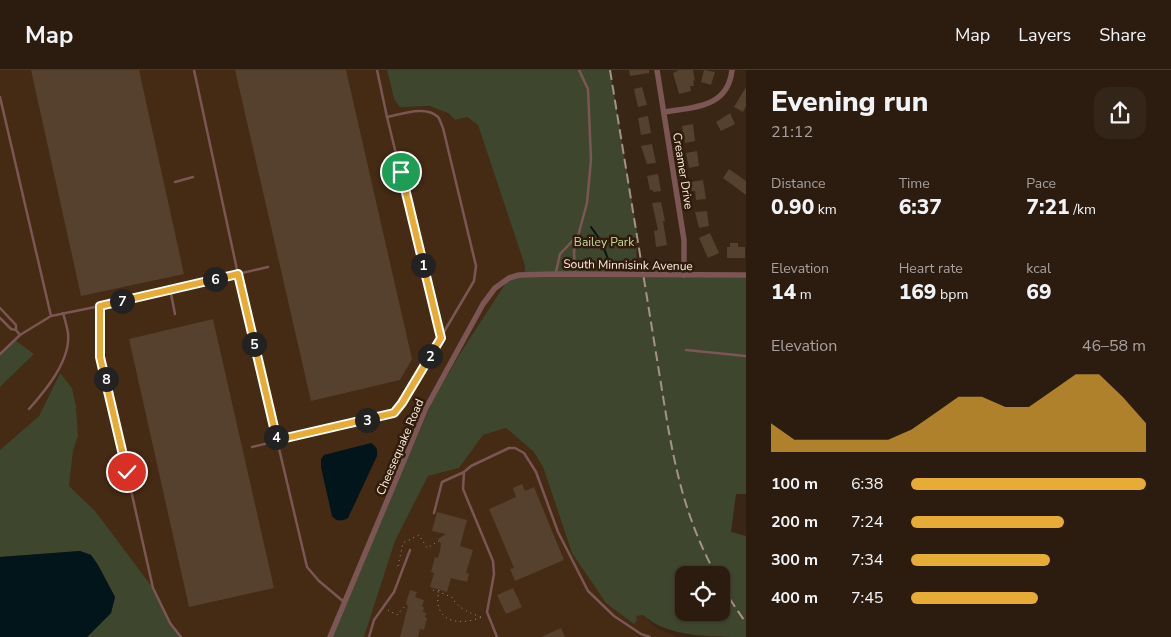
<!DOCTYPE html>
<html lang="en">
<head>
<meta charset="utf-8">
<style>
	:root { --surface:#2c1c10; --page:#342519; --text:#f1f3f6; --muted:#a6a19f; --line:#483a30; --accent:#e6ac36 }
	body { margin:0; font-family:"Nunito Sans",sans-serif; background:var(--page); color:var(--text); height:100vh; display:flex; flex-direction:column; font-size:19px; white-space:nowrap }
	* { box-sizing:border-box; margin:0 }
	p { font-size:16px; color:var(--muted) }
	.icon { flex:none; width:28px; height:28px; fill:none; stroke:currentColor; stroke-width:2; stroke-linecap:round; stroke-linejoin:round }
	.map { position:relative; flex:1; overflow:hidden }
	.details { display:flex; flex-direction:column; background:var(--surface); width:425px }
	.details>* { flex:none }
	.controls { position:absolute; left:675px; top:496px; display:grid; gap:10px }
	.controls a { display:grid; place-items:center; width:55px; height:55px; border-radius:10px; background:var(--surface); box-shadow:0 1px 4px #0004,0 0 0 1px var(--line); font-size:25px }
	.pin { position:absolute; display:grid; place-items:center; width:42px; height:42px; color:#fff; margin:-21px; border:2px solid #fff; border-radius:50%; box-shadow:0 1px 5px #0007 }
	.km { position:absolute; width:25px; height:25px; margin:-12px; border-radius:50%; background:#222; color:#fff; font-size:14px; line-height:25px; text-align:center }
	.round { display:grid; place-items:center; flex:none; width:52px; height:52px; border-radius:15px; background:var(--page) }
	.overview { display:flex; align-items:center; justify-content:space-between; height:85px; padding:0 25px }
	h1 { font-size:28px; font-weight:800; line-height:38px }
	.figures { display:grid; grid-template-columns:repeat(3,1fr); gap:8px; height:85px; padding:5px 25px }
	.figures div { display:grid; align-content:center }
	.figures b { font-size:21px; font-weight:800 }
	.figures small { font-size:14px; font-weight:400 }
	.figures p { font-size:14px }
	.chart { height:140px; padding:10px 25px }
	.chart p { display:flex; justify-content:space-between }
	.chart svg { width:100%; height:90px; margin-top:5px; fill:var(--accent); opacity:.7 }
	ul { padding:0 25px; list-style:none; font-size:16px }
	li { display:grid; grid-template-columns:80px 60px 1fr; align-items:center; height:38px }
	li i { height:12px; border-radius:6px; background:var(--accent) }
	header { display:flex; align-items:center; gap:30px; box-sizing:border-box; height:70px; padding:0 25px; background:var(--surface); border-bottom:1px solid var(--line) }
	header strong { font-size:24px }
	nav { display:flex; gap:28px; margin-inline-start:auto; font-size:18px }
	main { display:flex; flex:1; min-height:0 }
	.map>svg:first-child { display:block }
	.built { fill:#452a14 }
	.green { fill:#3f462e; fill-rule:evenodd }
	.water { fill:#01151b }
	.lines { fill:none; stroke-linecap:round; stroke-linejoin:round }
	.stream { stroke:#01151b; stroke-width:2 }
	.building { fill:#56402e }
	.path { stroke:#9e8d7f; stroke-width:1; stroke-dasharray:1 4; stroke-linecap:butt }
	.lane { stroke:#7b5654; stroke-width:2.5 }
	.street { stroke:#7b5654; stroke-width:5.5 }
	.rail { stroke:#a39285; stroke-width:2; stroke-dasharray:10 5; stroke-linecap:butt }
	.route-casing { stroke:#fff; stroke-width:10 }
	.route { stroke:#e6ac36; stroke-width:6 }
	.labels { text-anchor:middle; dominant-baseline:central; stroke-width:5; stroke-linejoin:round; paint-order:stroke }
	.street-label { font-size:12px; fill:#fdefe4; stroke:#301c0b }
	.park-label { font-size:12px; fill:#c8d99d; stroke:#301c0b }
</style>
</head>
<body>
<header>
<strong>Map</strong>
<nav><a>Map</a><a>Layers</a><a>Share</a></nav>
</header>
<main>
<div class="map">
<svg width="746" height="567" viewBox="0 0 746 567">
	<rect width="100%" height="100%" fill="#3a2615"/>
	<g class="built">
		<polygon points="0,0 387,0 394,29 442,40 455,50 467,47 478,55 525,196 524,205 509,208 459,285 432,332 330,567 181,567 95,441 69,416 73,381 78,366 76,336 72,318 59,303 39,346 0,380 0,317 34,284 15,270 0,284"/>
		<polygon points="506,358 534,382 543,397 572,483 636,545 643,545 656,558 677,567 364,567 395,471 428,406 459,398 483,365"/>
	</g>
	<g class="green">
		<path d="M387,0H610L637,161L636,205L657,200L672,205H746V424H736L731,462L746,466V567C711,567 667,567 643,545L636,546L637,550L634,554L606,533L572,483L543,397L534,382L506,358L483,365L459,398L428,406L395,471L364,567H330L432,332L459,285L509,208L524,205L525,196L478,55L467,47L455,50L448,43L429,36L400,37L394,29ZM684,505H721V542H684Z"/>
		<polygon points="15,270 34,284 0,317 0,284"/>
		<polygon points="60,303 72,318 76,336 78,366 73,381 69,416 95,441 153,518 174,558 181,567 87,567 111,543 115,527 98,495 91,485 80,481 0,487 0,380 39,346"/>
	</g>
	<g class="water">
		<path d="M371,373C376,376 378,379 377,386L348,448C342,451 337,452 332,446L321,397V389L324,385Z"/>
		<polygon points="80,481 91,485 98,495 115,527 111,543 87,567 0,567 0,487"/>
	</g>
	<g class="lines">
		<polyline class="stream" points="591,157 601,171 610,194"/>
	</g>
	<g class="building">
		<polygon points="31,0 139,0 184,204 81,226"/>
		<polygon points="235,0 346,0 412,289 400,310 311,331"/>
		<polygon points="629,0 649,0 649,3 630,6"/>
		<polygon points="679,0 693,0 695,11 693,10 694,16 690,16 691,21 679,24 673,3"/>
		<polygon points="704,0 715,2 711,15 701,12"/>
		<polygon points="642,17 647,35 638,37 634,19"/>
		<polygon points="746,17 746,36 743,42 734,37"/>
		<polygon points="730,43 735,54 721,61 716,52"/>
		<polygon points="648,46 651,63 641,65 638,48"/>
		<polygon points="693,54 695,71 685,73 682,56"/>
		<polygon points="652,74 656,93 647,94 641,76"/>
		<polygon points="697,81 699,96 689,98 686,83"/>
		<polygon points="729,99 746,111 746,125 723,108"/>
		<polygon points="658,104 661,121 653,122 653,120 650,120 647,106"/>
		<polygon points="703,110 706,129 696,130 695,121 692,121 690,112"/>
		<polygon points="661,132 665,151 663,151 667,175 656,177 654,161 658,160 652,133"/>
		<polygon points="707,141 709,156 699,158 695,142"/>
		<polygon points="710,163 719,183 708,188 699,168"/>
		<polygon points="730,173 738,173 738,177 745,177 745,188 727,188 727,177 730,177"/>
		<polygon points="213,249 274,518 189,537 129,269"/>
		<polygon points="522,414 525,421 534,417 564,490 515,511 510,499 514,498 489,439 516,427 513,418"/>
		<polygon points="437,442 467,450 460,476 473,480 466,503 469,504 467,512 451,508 447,522 430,517 434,503 431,502 435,487 438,488 440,481 441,474 438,469 446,464 432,461"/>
		<polygon points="513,518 522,537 506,544 497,525"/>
		<polygon points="410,520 417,522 415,527 424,530 422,537 424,537 423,542 426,543 425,547 427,548 424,560 420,559 418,567 400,567 408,536 406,533"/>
		<polygon points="561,558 565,567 541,567"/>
	</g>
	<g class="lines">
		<g class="path">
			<polyline points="398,496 403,473 419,465 427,478 439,471"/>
			<path d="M433,520L452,527C457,539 473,544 484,548"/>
			<path d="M439,520C432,551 457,557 482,547"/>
			<polyline points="388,540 397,545 407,534"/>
		</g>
		<g class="lane">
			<polyline points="194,0 239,209 307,497 319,511 344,532"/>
			<polyline points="377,0 387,47"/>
			<polyline points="0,27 51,246"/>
			<polyline points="175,112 193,107"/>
			<polyline points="556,202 560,184 578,165"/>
			<polyline points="575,203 574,181 587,133 591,90 588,19 579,0"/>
			<polyline points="170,219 175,244"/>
			<polyline points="100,236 268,197"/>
			<polyline points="0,238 16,255 16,260 20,265"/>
			<polyline points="0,248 11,259 16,260"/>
			<polyline points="686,280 746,286"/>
			<polyline points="0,284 20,265 51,246 100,236 101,287 153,518 170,553 181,567"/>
			<path d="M29,339C46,320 71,290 68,263C67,256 65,250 63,243"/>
			<path d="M252,377L394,343L402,333L474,211L476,196L443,58C441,54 440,49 438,47C426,35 402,44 387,47L441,268"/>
			<polyline points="434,443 442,412 464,402"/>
			<polyline points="369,567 374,550 394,522 410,480"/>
			<polyline points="497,567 487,542 494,504 493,491 463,419 464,402 471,396 509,378 515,378 524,383 536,402 558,462 588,521 614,546 641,564 650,567"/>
		</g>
		<g class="street">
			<polyline points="657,0 684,170 684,205"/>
			<path d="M664,42C694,37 728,38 732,0"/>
			<polyline points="330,567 426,338 483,234 495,218 509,208 519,205 556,204 746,205"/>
		</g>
		<g class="rail">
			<path d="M610,0L668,357C678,412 689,455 716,505"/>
			<polyline points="721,516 746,553"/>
		</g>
	</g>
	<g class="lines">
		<defs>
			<polyline id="route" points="127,402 100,287 100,236 238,204 277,370 394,343 402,333 441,268 401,102"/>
		</defs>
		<use href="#route" class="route-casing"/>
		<use href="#route" class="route"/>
	</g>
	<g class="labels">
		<g class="street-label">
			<text transform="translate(683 101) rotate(81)">Creamer Drive</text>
			<text transform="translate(628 195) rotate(1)">South Minnisink Avenue</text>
			<text transform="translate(400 377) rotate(-67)">Cheesequake Road</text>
		</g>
		<g class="park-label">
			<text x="604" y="172">Bailey Park</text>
		</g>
	</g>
</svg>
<div class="controls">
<a><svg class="icon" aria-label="locate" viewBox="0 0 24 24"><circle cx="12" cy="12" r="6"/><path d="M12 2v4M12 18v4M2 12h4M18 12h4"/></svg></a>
</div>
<div class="pin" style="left:401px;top:102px;background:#1e9e55"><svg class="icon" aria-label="arrive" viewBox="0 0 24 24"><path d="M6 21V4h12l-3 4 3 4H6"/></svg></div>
<div class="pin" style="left:127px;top:402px;background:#d93025"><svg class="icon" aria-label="check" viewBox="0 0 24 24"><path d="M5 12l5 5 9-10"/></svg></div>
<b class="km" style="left:423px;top:195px">1</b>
<b class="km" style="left:430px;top:286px">2</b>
<b class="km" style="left:367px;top:350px">3</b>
<b class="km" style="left:276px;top:367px">4</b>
<b class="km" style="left:254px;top:274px">5</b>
<b class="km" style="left:215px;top:209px">6</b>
<b class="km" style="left:122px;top:231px">7</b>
<b class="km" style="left:106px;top:309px">8</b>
</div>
<section class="details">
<div class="overview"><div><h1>Evening run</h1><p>21:12</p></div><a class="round"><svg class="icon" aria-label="share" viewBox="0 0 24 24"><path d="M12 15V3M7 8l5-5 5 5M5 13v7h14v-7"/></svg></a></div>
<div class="figures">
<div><p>Distance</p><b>0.90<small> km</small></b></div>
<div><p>Time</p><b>6:37</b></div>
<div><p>Pace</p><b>7:21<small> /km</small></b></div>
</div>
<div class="figures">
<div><p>Elevation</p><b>14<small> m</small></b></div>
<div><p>Heart rate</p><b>169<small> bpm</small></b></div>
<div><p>kcal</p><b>69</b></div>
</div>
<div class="chart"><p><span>Elevation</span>46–58 m</p>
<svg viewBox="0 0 160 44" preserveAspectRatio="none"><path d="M0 44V30L10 38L20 38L30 38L40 38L50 38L60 33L70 25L80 17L90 17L100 22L110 22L120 14L130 6L140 6L150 17L160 30V44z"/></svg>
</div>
<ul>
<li><b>100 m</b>6:38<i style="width:100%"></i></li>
<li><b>200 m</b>7:24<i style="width:65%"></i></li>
<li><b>300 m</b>7:34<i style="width:59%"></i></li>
<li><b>400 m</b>7:45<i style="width:54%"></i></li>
</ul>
</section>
</main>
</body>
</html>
